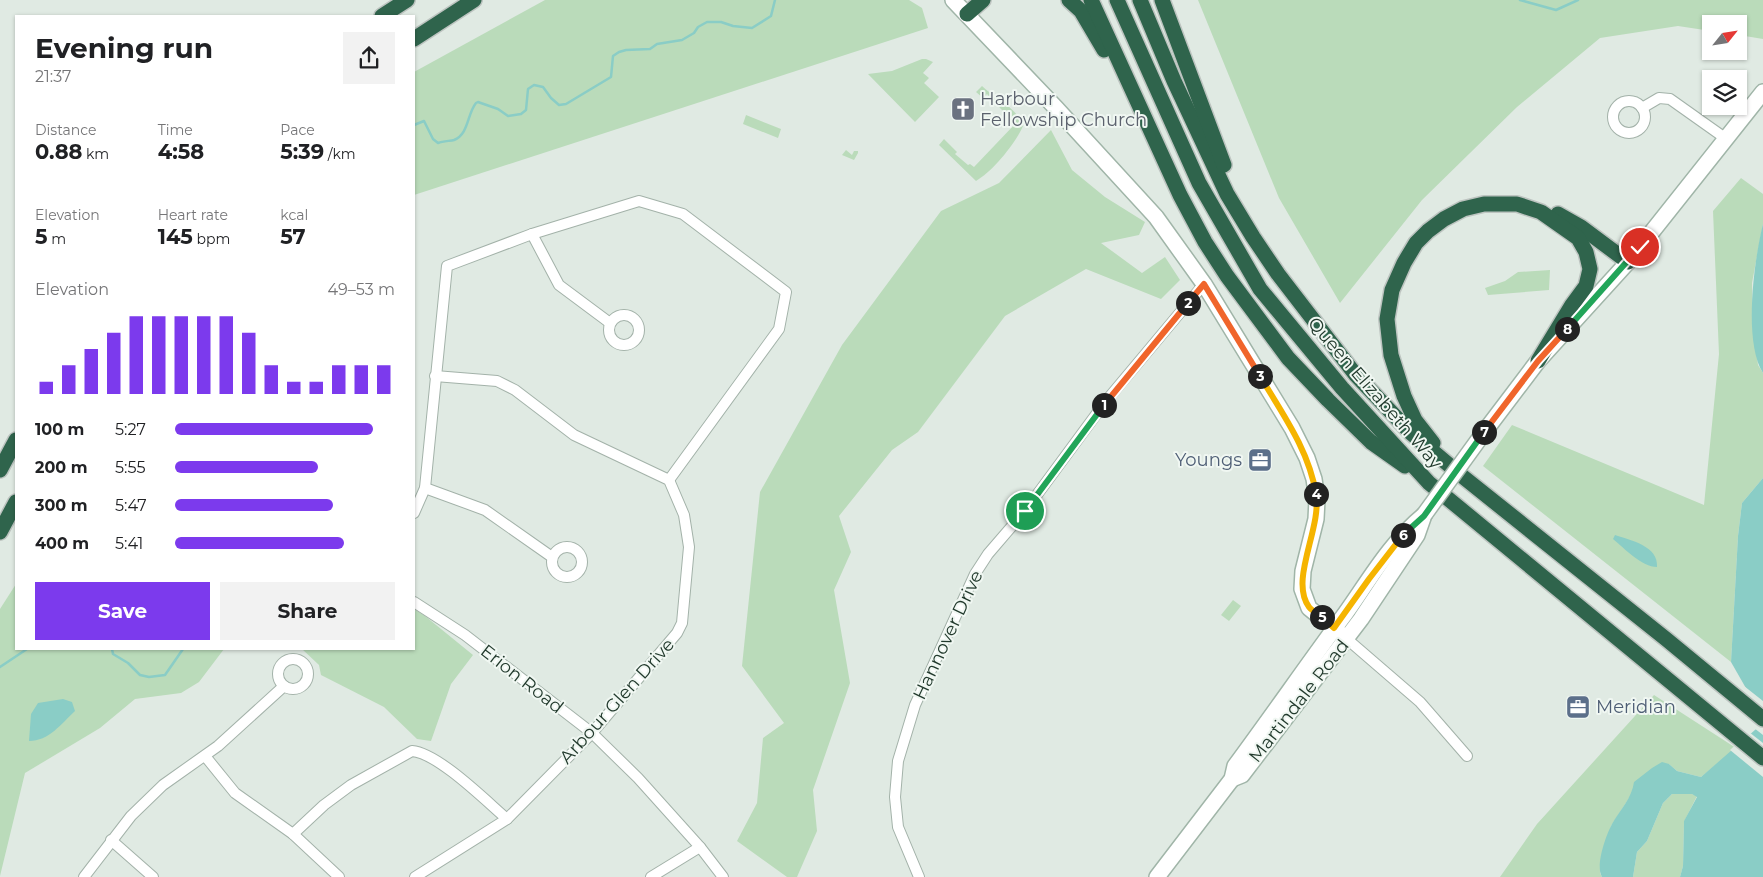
<!DOCTYPE html>
<html lang="en">
<head>
<meta charset="utf-8">
<style>
	:root { --surface:#fff; --page:#f2f2f2; --text:#202124; --muted:#757577; --accent:#7c3aed }
	body { margin:0; font-family:Montserrat,sans-serif; background:var(--page); color:var(--text); height:100vh; display:flex; flex-direction:column; font-size:19px; white-space:nowrap }
	* { box-sizing:border-box; margin:0 }
	p { font-size:16px; color:var(--muted) }
	.icon { flex:none; width:28px; height:28px; fill:none; stroke:currentColor; stroke-width:2; stroke-linecap:round; stroke-linejoin:round }
	.map { position:relative; flex:1; overflow:hidden }
	.panel { position:absolute; left:15px; top:15px; width:400px; height:635px; display:flex; flex-direction:column; background:var(--surface); border-radius:0px; box-shadow:0 1px 4px #0004 }
	.panel>* { flex:none }
	.needle { width:32px; rotate:60deg }
	.fabs { position:absolute; left:1702px; top:15px; display:grid; gap:10px }
	.fabs a { display:grid; place-items:center; width:45px; height:45px; border-radius:0px; background:var(--surface); box-shadow:0 1px 4px #0004; font-size:25px }
	.pin { position:absolute; display:grid; place-items:center; width:42px; height:42px; color:#fff; margin:-21px; border:2px solid #fff; border-radius:50%; box-shadow:0 1px 5px #0007 }
	.km { position:absolute; width:25px; height:25px; margin:-12px; border-radius:50%; background:#222; color:#fff; font-size:14px; line-height:25px; text-align:center }
	.round { display:grid; place-items:center; flex:none; width:52px; height:52px; border-radius:0px; background:var(--page) }
	.headline { display:flex; align-items:center; justify-content:space-between; height:85px; padding:0 20px }
	h1 { font-size:28px; font-weight:700; line-height:38px }
	.figures { display:grid; grid-template-columns:repeat(3,1fr); gap:8px; height:85px; padding:5px 20px }
	.figures div { display:grid; align-content:center }
	.figures b { font-size:21px; font-weight:700 }
	.figures small { font-size:14px; font-weight:400 }
	.figures p { font-size:14px }
	.chart { height:140px; padding:10px 20px }
	.chart p { display:flex; justify-content:space-between }
	.chart svg { width:100%; height:90px; margin-top:5px; stroke:var(--accent); stroke-width:6 }
	.action { display:flex; gap:10px; margin-top:auto; padding:10px 20px }
	.action a { flex:1; height:58px; border-radius:0px; background:var(--accent); color:#fff; font-size:20px; font-weight:700; line-height:58px; text-align:center }
	.action a+a { background:var(--page); color:var(--text) }
	ul { padding:0 20px; list-style:none; font-size:16px }
	li { display:grid; grid-template-columns:80px 60px 1fr; align-items:center; height:38px }
	li i { height:12px; border-radius:6px; background:var(--accent) }
	.map>svg:first-child { display:block }
	.green { fill:#badbba }
	.water { fill:#8acdc6 }
	.pier { fill:#e0eae3 }
	.lines { fill:none; stroke-linecap:round; stroke-linejoin:round }
	.stream { stroke:#8acdc6; stroke-width:2.5 }
	.minor-casing { stroke:#a3b2a9; stroke-width:12 }
	.secondary-casing { stroke:#a0b5a8; stroke-width:18 }
	.motorway-casing { stroke:#bdc4c0; stroke-width:18 }
	.minor { stroke:#fff; stroke-width:10 }
	.secondary { stroke:#fff; stroke-width:15 }
	.motorway { stroke:#2f644c; stroke-width:15 }
	.secondary-bridge-casing { stroke:#a0b5a8; stroke-width:18; stroke-linecap:butt }
	.secondary-bridge { stroke:#fff; stroke-width:15 }
	.split-1-casing { stroke:#fff; stroke-width:10 }
	.split-2-casing { stroke:#fff; stroke-width:10 }
	.split-3-casing { stroke:#fff; stroke-width:10 }
	.split-4-casing { stroke:#fff; stroke-width:10 }
	.split-5-casing { stroke:#fff; stroke-width:10 }
	.split-6-casing { stroke:#fff; stroke-width:10 }
	.split-7-casing { stroke:#fff; stroke-width:10 }
	.split-8-casing { stroke:#fff; stroke-width:10 }
	.split-9-casing { stroke:#fff; stroke-width:10 }
	.split-1 { stroke:#22a559; stroke-width:6 }
	.split-2 { stroke:#f0652b; stroke-width:6 }
	.split-3 { stroke:#f0652b; stroke-width:6 }
	.split-4 { stroke:#f5b400; stroke-width:6 }
	.split-5 { stroke:#f5b400; stroke-width:6 }
	.split-6 { stroke:#f5b400; stroke-width:6 }
	.split-7 { stroke:#22a559; stroke-width:6 }
	.split-8 { stroke:#f0652b; stroke-width:6 }
	.split-9 { stroke:#22a559; stroke-width:6 }
	.labels { text-anchor:middle; dominant-baseline:central; stroke-width:4; stroke-linejoin:round; paint-order:stroke }
	.worship-label { font-size:18px; fill:#5b616d; stroke:#f0f7f2; text-anchor:start }
	.street-label { font-size:18px; fill:#223a2d; stroke:#f0f7f2 }
	.service-label { font-size:18px; fill:#4e5e75; stroke:#f0f7f2; text-anchor:end }
</style>
</head>
<body>
<div class="map">
<svg width="1763" height="877" viewBox="0 0 1763 877">
	<rect width="100%" height="100%" fill="#e0eae3"/>
	<g class="green">
		<polygon points="545,0 909,0 922,8 928,28 414,195 414,72"/>
		<polygon points="1198,0 1763,0 1763,39 1739,35 1739,24 1711,24 1711,31 1678,26 1600,38 1517,107 1422,200 1340,303 1279,198"/>
		<polygon points="922,59 926,59 933,62 923,73 929,78 924,83 939,97 915,122 868,74 892,71"/>
		<path d="M982,86C993,97 1020,110 1023,126C1015,144 993,171 976,181L939,145L944,139L957,152L955,154L968,165L970,164L974,167L1015,124L987,94L983,98L976,92Z"/>
		<polygon points="746,115 781,129 778,138 743,124"/>
		<polygon points="1051,130 1072,170 1105,197 1145,222 1139,235 1101,243 1142,273 1165,257 1180,280 1161,299 1086,269 1005,316 918,432 892,450 839,516 851,552 834,590 850,683 813,790 817,831 797,877 787,877 737,841 757,803 763,738 784,723 742,666 760,492 842,345 941,211 999,183"/>
		<polygon points="846,150 852,155 854,151 858,151 858,153 854,160 842,155"/>
		<polygon points="1741,178 1763,194 1763,224 1752,283 1753,330 1758,365 1763,373 1763,478 1742,503 1738,536 1731,662 1483,466 1512,425 1704,505 1719,354 1713,211"/>
		<polygon points="1550,270 1549,290 1488,295 1485,288 1505,281 1518,272"/>
		<polygon points="16,584 16,649 224,649 199,682 181,693 135,699 100,728 25,773 0,876 0,609"/>
		<polygon points="1233,600 1241,606 1229,621 1221,615"/>
		<polygon points="414,609 425,616 473,655 451,684 431,741 417,739 384,707 321,675 319,665 302,649 414,649"/>
		<polygon points="1654,695 1736,748 1701,777 1677,771 1669,764 1633,792 1611,826 1600,873 1602,877 1500,877 1537,824"/>
		<polygon points="1672,794 1692,794 1697,796 1684,822 1683,866 1680,877 1633,877 1637,852 1647,841 1663,803"/>
	</g>
	<g class="water">
		<path d="M1763,224V373C1743,342 1754,260 1763,224Z"/>
		<polygon points="1763,478 1763,718 1731,662 1738,536 1742,503"/>
		<path d="M1615,535C1630,540 1659,546 1657,567C1642,567 1625,549 1613,539Z"/>
		<path d="M63,699L72,702L75,711C61,724 49,741 29,741L31,714L38,703Z"/>
		<path d="M1763,723V877H1680L1683,866L1684,821L1697,797L1692,794H1672L1663,803L1647,841L1637,852L1633,877H1602C1595,866 1606,835 1612,824C1620,810 1632,798 1634,782L1652,768L1662,762L1669,764L1677,771L1701,777Z"/>
	</g>
	<g class="pier">
		<polygon points="1739,682 1763,701 1763,735 1754,728 1761,721 1761,719"/>
		<polygon points="1749,732 1763,743 1763,777 1730,750"/>
	</g>
	<g class="lines">
		<g class="stream">
			<polyline points="1520,0 1556,10 1578,0"/>
			<path d="M414,125L424,121L433,139L438,143C443,141 450,141 454,140C469,134 467,114 476,103L478,102L498,109L508,116L521,114L526,110L528,89L534,85L543,87L551,98L559,105L566,104L611,77L613,56L619,52L626,50L650,49L657,44L682,40L694,33L698,27L707,22H721L733,26L752,28L771,16L775,0"/>
			<polyline points="112,649 113,654 128,663 140,675 149,677 165,675 183,649"/>
			<polyline points="0,667 27,649"/>
		</g>
		<defs>
			<g id="minor">
				<circle cx="1629" cy="117" r="16"/>
				<polyline points="1642,108 1659,98 1670,99 1725,138"/>
				<polyline points="532,234 559,285 610,323"/>
				<circle cx="624" cy="330" r="15"/>
				<polyline points="425,488 485,510 552,557"/>
				<polyline points="414,513 425,488 447,266 532,234 639,201 683,214 786,292 779,329 669,480"/>
				<circle cx="567" cy="562" r="15"/>
				<polyline points="414,602 465,635 592,733 638,778 700,847 723,877"/>
				<polyline points="1347,639 1420,702 1467,756"/>
				<circle cx="293" cy="674" r="15"/>
				<polyline points="205,756 235,793 293,834 339,877"/>
				<path d="M293,834L324,805L351,785L412,751C438,753 486,801 507,819"/>
				<polyline points="111,840 153,877"/>
				<polyline points="84,877 131,816 163,785 218,746 284,686"/>
				<polyline points="415,877 507,819 592,733 677,633 682,623 689,547 684,515 669,480 574,435 515,390 497,381 435,376"/>
				<polyline points="651,877 700,847"/>
				<polyline points="919,877 898,827 895,797 898,761 915,705 975,574 988,554 1025,511 1106,401 1204,284"/>
			</g>
			<g id="secondary">
				<polyline points="953,0 1056,108 1156,217 1204,284 1292,428 1307,458 1314,479 1317,499 1316,519 1303,571 1302,589 1309,608 1347,639"/>
				<polyline points="1482,435 1538,361 1628,262 1763,92"/>
				<polyline points="1232,779 1242,775 1361,619 1417,535 1424,515"/>
				<path d="M1157,877L1232,779L1235,766C1272,716 1308,664 1345,614C1370,579 1390,543 1424,515"/>
			</g>
			<g id="motorway">
				<polyline points="1069,0 1081,11 1104,50"/>
				<polyline points="1091,0 1180,195 1205,242 1227,276 1288,358 1328,400 1371,442 1405,466"/>
				<polyline points="1117,0 1199,183 1260,289 1342,388 1429,483 1763,758"/>
				<polyline points="1140,0 1174,81 1227,194 1253,237 1278,274 1355,374 1411,433 1462,476 1666,639 1763,719"/>
				<polyline points="1162,0 1224,165"/>
				<polyline points="967,14 983,0"/>
				<polyline points="382,16 407,0"/>
				<polyline points="414,39 474,0"/>
				<polyline points="1558,214 1581,227 1628,262"/>
				<polyline points="1433,443 1415,420 1404,396 1391,355 1387,319 1392,290 1404,263 1416,243 1428,231 1444,219 1463,209 1484,204 1517,204 1541,212 1578,238 1586,252 1590,269 1586,286 1572,305 1538,361"/>
				<polyline points="0,470 16,440"/>
				<polyline points="0,532 16,502"/>
			</g>
		</defs>
		<use href="#minor" class="minor-casing"/>
		<use href="#secondary" class="secondary-casing"/>
		<use href="#motorway" class="motorway-casing"/>
		<use href="#minor" class="minor"/>
		<use href="#secondary" class="secondary"/>
		<use href="#motorway" class="motorway"/>
		<defs>
			<polyline id="secondary-bridge" points="1424,515 1482,435"/>
		</defs>
		<use href="#secondary-bridge" class="secondary-bridge-casing"/>
		<use href="#secondary-bridge" class="secondary-bridge"/>
	</g>
	<g class="lines">
		<defs>
			<polyline id="split-1" points="1025,511 1104,405"/>
			<polyline id="split-2" points="1104,405 1188,303"/>
			<polyline id="split-3" points="1188,303 1204,284 1260,376"/>
			<path id="split-4" d="M1260,376C1282,413 1309,450 1316,494"/>
			<path id="split-5" d="M1316,494C1322,528 1289,580 1309,607C1312,611 1318,614 1322,617"/>
			<polyline id="split-6" points="1322,617 1334,628 1369,579 1403,535"/>
			<polyline id="split-7" points="1403,535 1424,516 1484,432"/>
			<polyline id="split-8" points="1484,432 1538,361 1567,329"/>
			<polyline id="split-9" points="1567,329 1640,247"/>
		</defs>
		<use href="#split-1" class="split-1-casing"/>
		<use href="#split-2" class="split-2-casing"/>
		<use href="#split-3" class="split-3-casing"/>
		<use href="#split-4" class="split-4-casing"/>
		<use href="#split-5" class="split-5-casing"/>
		<use href="#split-6" class="split-6-casing"/>
		<use href="#split-7" class="split-7-casing"/>
		<use href="#split-8" class="split-8-casing"/>
		<use href="#split-9" class="split-9-casing"/>
		<use href="#split-1" class="split-1"/>
		<use href="#split-2" class="split-2"/>
		<use href="#split-3" class="split-3"/>
		<use href="#split-4" class="split-4"/>
		<use href="#split-5" class="split-5"/>
		<use href="#split-6" class="split-6"/>
		<use href="#split-7" class="split-7"/>
		<use href="#split-8" class="split-8"/>
		<use href="#split-9" class="split-9"/>
	</g>
	<defs>
		<symbol id="church-square" viewBox="-11 -11 22 22"><rect x="-9" y="-9" width="18" height="18" rx="4" fill="#6b7280" stroke="#f0f7f2"/><path d="M-1.2-6h2.4v3.5h3.3v2.4h-3.3V6h-2.4V-.1h-3.3v-2.4h3.3Z" fill="#fff"/></symbol>
		<symbol id="office-square" viewBox="-11 -11 22 22"><rect x="-9" y="-9" width="18" height="18" rx="4" fill="#5c6f8a" stroke="#f0f7f2"/><path d="M-6-3h4V-5.5h4V-3h4V5H-6ZM-1-4.5V-3h2v-1.5ZM-6 0V1H6V0Z" fill="#fff"/></symbol>
	</defs>
	<g fill-rule="evenodd">
		<use href="#church-square" x="949" y="95" width="28" height="28"/>
		<use href="#office-square" x="1246" y="446" width="28" height="28"/>
		<use href="#office-square" x="1564" y="693" width="28" height="28"/>
	</g>
	<g class="labels">
		<g class="worship-label">
			<text x="980" y="99">Harbour<tspan x="980" dy="21">Fellowship Church</tspan></text>
		</g>
		<g class="street-label">
			<text transform="translate(1375 393) rotate(49)">Queen Elizabeth Way</text>
			<text transform="translate(948 635) rotate(-65)">Hannover Drive</text>
			<text transform="translate(522 679) rotate(38)">Erion Road</text>
			<text transform="translate(617 701) rotate(-48)">Arbour Glen Drive</text>
			<text transform="translate(1299 701) rotate(-52)">Martindale Road</text>
		</g>
		<g class="service-label">
			<text x="1242" y="460">Youngs</text>
			<text x="1596" y="707" text-anchor="start">Meridian</text>
		</g>
	</g>
</svg>
<div class="fabs">
<a><svg class="needle" viewBox="-14 -14 28 28"><path d="M0-13l5 13h-10z" fill="#e53935"/><path d="M0 13l5-13h-10z" fill="#757577"/></svg></a>
<a><svg class="icon" aria-label="layers" viewBox="0 0 24 24"><path d="M12 4l9 5-9 5-9-5zM3 14l9 5 9-5"/></svg></a>
</div>
<div class="pin" style="left:1025px;top:511px;background:#1e9e55"><svg class="icon" aria-label="arrive" viewBox="0 0 24 24"><path d="M6 21V4h12l-3 4 3 4H6"/></svg></div>
<div class="pin" style="left:1640px;top:247px;background:#d93025"><svg class="icon" aria-label="check" viewBox="0 0 24 24"><path d="M5 12l5 5 9-10"/></svg></div>
<b class="km" style="left:1104px;top:405px">1</b>
<b class="km" style="left:1188px;top:303px">2</b>
<b class="km" style="left:1260px;top:376px">3</b>
<b class="km" style="left:1316px;top:494px">4</b>
<b class="km" style="left:1322px;top:617px">5</b>
<b class="km" style="left:1403px;top:535px">6</b>
<b class="km" style="left:1484px;top:432px">7</b>
<b class="km" style="left:1567px;top:329px">8</b>
<section class="panel">
<div class="headline"><div><h1>Evening run</h1><p>21:37</p></div><a class="round"><svg class="icon" aria-label="share" viewBox="0 0 24 24"><path d="M12 15V3M7 8l5-5 5 5M5 13v7h14v-7"/></svg></a></div>
<div class="figures">
<div><p>Distance</p><b>0.88<small> km</small></b></div>
<div><p>Time</p><b>4:58</b></div>
<div><p>Pace</p><b>5:39<small> /km</small></b></div>
</div>
<div class="figures">
<div><p>Elevation</p><b>5<small> m</small></b></div>
<div><p>Heart rate</p><b>145<small> bpm</small></b></div>
<div><p>kcal</p><b>57</b></div>
</div>
<div class="chart"><p><span>Elevation</span>49–53 m</p>
<svg viewBox="0 0 160 44" preserveAspectRatio="none"><path d="M5 44V38M15 44V30M25 44V22M35 44V14M45 44V6M55 44V6M65 44V6M75 44V6M85 44V6M95 44V14M105 44V30M115 44V38M125 44V38M135 44V30M145 44V30M155 44V30"/></svg>
</div>
<ul>
<li><b>100 m</b>5:27<i style="width:90%"></i></li>
<li><b>200 m</b>5:55<i style="width:65%"></i></li>
<li><b>300 m</b>5:47<i style="width:72%"></i></li>
<li><b>400 m</b>5:41<i style="width:77%"></i></li>
</ul>
<div class="action"><a>Save</a><a>Share</a></div>
</section>
</div>
</body>
</html>
